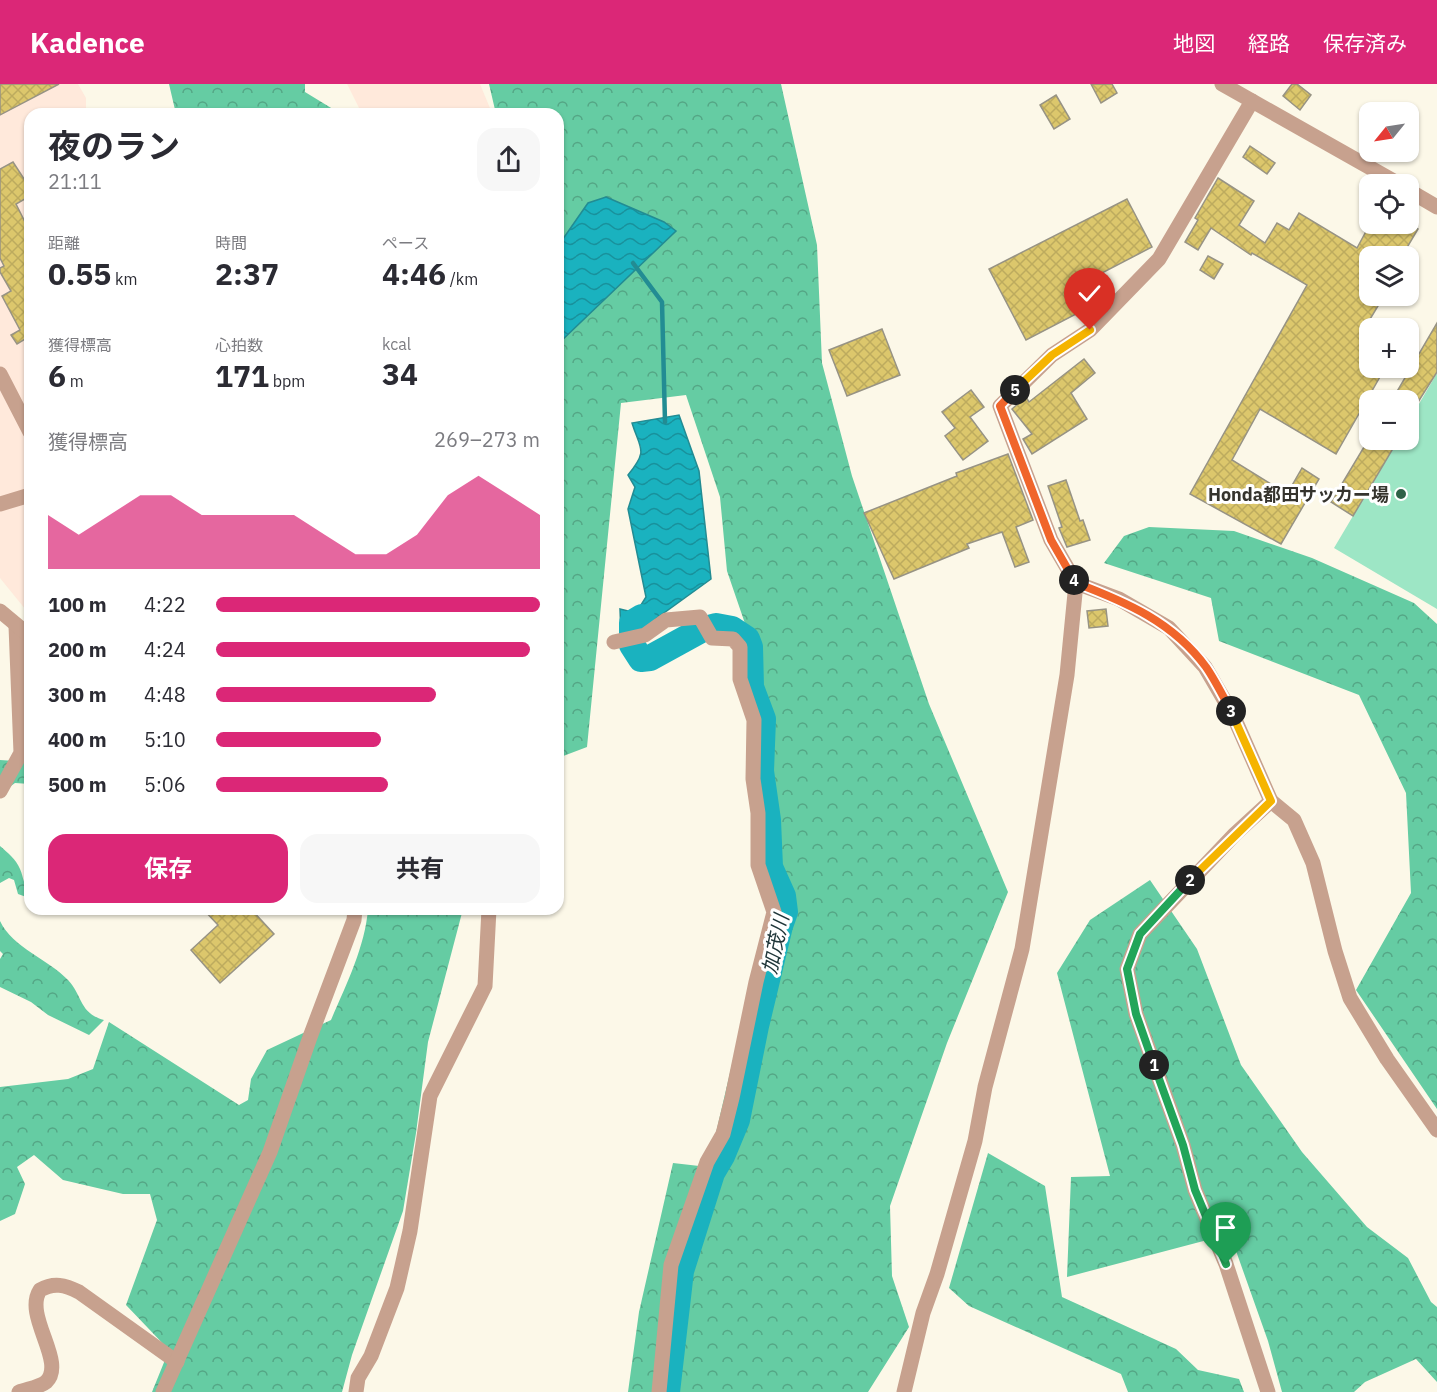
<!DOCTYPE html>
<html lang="ja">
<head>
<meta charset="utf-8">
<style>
	:root { --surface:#fff; --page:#f7f7f7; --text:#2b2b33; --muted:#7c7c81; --accent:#db2777 }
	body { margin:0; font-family:"IBM Plex Sans","Noto Sans JP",sans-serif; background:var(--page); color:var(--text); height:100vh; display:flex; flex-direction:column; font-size:22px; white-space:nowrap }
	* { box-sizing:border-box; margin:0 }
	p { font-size:20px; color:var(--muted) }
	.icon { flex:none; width:33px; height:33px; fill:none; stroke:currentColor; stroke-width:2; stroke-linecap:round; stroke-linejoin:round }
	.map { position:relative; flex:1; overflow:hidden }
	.details { position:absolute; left:24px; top:24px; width:540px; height:807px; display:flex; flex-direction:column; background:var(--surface); border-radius:18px; box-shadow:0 2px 4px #0004 }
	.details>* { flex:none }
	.needle { width:39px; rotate:240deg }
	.controls { position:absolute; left:1359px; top:18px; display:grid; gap:12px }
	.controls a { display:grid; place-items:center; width:60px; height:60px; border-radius:12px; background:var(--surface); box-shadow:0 2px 4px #0004; font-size:30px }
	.pin { position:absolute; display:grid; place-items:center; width:51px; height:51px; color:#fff; margin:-62px -26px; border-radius:50% 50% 50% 0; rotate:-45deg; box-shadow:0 0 6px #0007 }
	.pin .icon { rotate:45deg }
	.km { position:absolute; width:30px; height:30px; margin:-15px; border-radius:50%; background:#222; color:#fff; font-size:16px; line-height:30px; text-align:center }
	.round { display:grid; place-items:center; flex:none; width:63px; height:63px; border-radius:18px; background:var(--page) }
	.overview { display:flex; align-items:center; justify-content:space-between; height:102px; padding:0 24px }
	h1 { font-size:33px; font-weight:700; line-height:45px }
	.metrics { display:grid; grid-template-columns:repeat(3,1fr); gap:9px; height:102px; padding:6px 24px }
	.metrics div { display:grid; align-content:center }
	.metrics b { font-size:30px; font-weight:700 }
	.metrics small { font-size:16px; font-weight:400 }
	.metrics p { font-size:16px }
	.chart { height:168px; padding:12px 24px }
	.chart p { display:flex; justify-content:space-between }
	.chart svg { width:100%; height:108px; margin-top:6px; fill:var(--accent); opacity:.7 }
	.cta { display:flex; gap:12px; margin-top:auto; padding:12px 24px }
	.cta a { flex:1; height:69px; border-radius:18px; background:var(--accent); color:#fff; font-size:24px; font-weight:700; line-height:69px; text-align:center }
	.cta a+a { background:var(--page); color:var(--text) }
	ul { padding:0 24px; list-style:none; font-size:20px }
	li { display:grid; grid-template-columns:96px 72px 1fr; align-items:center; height:45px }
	li i { height:15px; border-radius:8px; background:var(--accent) }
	header { display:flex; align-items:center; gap:36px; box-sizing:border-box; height:84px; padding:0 30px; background:var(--accent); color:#fff }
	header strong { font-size:28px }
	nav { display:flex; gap:33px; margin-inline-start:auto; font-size:21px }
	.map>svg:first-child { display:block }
	.industrial { fill:#ffe9db }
	.green { fill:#9de6c5 }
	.forest { fill:url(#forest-crowns) }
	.water { fill:url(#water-waves); stroke:#228c93; stroke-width:1.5 }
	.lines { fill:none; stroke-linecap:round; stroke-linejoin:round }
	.stream { stroke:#228c93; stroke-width:4.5 }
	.river { stroke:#1ab2bf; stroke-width:26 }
	.building { fill:url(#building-cross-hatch); stroke:#979384; stroke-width:1.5 }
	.minor { stroke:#c7a18e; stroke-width:15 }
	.tertiary { stroke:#c7a18e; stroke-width:15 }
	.split-1-casing { stroke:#fff; stroke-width:12 }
	.split-2-casing { stroke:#fff; stroke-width:12 }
	.split-3-casing { stroke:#fff; stroke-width:12 }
	.split-4-casing { stroke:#fff; stroke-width:12 }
	.split-5-casing { stroke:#fff; stroke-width:12 }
	.split-6-casing { stroke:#fff; stroke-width:12 }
	.split-1 { stroke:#22a559; stroke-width:8 }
	.split-2 { stroke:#22a559; stroke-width:8 }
	.split-3 { stroke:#f5b400; stroke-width:8 }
	.split-4 { stroke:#f0652b; stroke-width:8 }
	.split-5 { stroke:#f0652b; stroke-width:8 }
	.split-6 { stroke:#f5b400; stroke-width:8 }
	.poi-dot { fill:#2e6247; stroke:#fff; stroke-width:2 }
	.labels { text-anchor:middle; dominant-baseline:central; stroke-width:6; stroke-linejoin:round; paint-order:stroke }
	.poi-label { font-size:18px; font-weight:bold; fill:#35332d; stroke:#fff; text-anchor:end }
	.water-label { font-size:20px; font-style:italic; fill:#20373a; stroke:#fff }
</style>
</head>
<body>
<header>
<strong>Kadence</strong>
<nav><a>地図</a><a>経路</a><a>保存済み</a></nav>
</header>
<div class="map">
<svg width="1437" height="1308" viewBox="0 0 1437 1308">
	<defs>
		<pattern id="forest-crowns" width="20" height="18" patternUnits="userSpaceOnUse" patternTransform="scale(1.5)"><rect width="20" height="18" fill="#65cca3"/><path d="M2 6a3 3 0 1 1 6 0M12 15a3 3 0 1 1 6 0" fill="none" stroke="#54a685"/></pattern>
		<pattern id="water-waves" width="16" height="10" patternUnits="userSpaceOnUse" patternTransform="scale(1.5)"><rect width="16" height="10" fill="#1ab2bf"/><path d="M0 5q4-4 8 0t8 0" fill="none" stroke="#18919c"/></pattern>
		<pattern id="building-cross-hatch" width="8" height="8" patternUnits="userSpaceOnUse" patternTransform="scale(1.5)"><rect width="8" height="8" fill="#dcc76c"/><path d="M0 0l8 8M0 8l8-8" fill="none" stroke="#bdab5e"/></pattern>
	</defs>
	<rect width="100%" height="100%" fill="#fcf8e8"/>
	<g class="industrial">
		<polygon points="0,0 78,0 86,14 86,30 30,30 30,531 0,494"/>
		<polygon points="347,0 480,0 492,29 362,30"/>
	</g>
	<polygon class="green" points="1437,289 1437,525 1334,464 1398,356 1408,356 1409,337"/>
	<g class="forest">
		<polygon points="169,0 305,0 305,8 341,30 176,30"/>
		<polygon points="489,0 781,0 817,161 822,279 852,392 929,620 1008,808 947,959 890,1122 892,1192 909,1243 868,1308 628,1308 639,1228 673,1079 708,1083 768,826 761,631 752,560 727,487 720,413 686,311 621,319 587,663 558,674 558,30 496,30"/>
		<polygon points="1149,443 1234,447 1312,474 1414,519 1437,540 1437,1025 1356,906 1411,809 1406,709 1359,611 1219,557 1211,514 1104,479 1124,452"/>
		<polygon points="0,676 30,678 30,700 15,699 0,710"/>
		<path d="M0,762C8,769 16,775 20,785C24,794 23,801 30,808L29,814L18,810L14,796L9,794L0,799Z"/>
		<polygon points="1150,796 1197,865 1241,981 1302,1068 1367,1143 1408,1174 1431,1218 1437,1223 1437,1298 1416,1275 1365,1298 1354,1308 1282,1308 1268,1257 1230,1150 1067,1193 1071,1093 1110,1092 1057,889 1090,836"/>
		<path d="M368,825H463L428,958L416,1049L403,1127L352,1271L342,1308H152L169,1266L126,1221L157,1136L150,1110H123L63,1096L34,1071L17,1083L25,1100L15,1130L0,1137V1003L68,995L93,985L109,938L239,1021L248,1016L251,995L267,966L331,936C346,901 365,863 368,825Z"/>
		<path d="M0,837C13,864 48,875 68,896C83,912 79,929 104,936L89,951L48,931L31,918L0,903V875L3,870L0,867Z"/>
		<polygon points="988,1069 1045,1102 1062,1213 1176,1265 1198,1286 1239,1295 1244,1308 1128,1308 1121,1290 969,1222 949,1204"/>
	</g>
	<g class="water">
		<polygon points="606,113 664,138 676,147 558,260 558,162 588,119"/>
		<path d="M679,331L699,387L711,495L643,544L621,550L620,525L636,529L646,513L628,425L635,403L628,391C649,366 640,365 632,339Z"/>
	</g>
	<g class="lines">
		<polyline class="stream" points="633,179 662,218 665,338"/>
		<polyline class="river" points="642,533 632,539 632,561 641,575 650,574 701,546 716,542 732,545 747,555 750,563 751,603 763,635 761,687 768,736 770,783 783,812 785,828 780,842 756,942 737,1036 722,1072 712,1089 681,1187 667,1308"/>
	</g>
	<g class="building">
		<polygon points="0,0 59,0 0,31"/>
		<polygon points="1091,0 1112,0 1117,9 1101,19"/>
		<polygon points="1292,0 1297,0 1311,11 1300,26 1283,12"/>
		<polygon points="1056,11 1070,35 1054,45 1040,21"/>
		<polygon points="1250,62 1275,79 1267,90 1243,73"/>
		<polygon points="13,78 26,98 25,99 30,109 30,112 16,120 30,148 30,266 25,255 17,260 11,251 20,246 2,212 11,207 0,188 0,184 4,182 0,174 0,85"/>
		<polygon points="1218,94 1254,117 1239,141 1265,159 1277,139 1289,146 1299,129 1357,164 1370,140 1409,140 1418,145 1402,172 1370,172 1370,212 1384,212 1361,250 1370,255 1370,284 1385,284 1336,370 1260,325 1232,376 1287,410 1302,384 1319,395 1281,460 1190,410 1307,201 1252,169 1251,171 1211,144 1198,166 1185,158 1198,136 1195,134"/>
		<polygon points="1127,115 1152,163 1096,192 1107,214 1026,256 989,185"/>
		<polygon points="1208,172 1223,180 1214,195 1200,186"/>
		<polygon points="1437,239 1437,288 1408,334 1408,316 1392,316"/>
		<polygon points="882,245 900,291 847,312 829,266"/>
		<polygon points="1084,275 1095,289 1071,309 1087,335 1032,370 1023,355 1032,350 1012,325 1026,313 1029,318"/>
		<polygon points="971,306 984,323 970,333 988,357 963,376 945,352 955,344 942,328"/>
		<polygon points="1370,353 1370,356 1398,356 1353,432 1331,418"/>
		<polygon points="1008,370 1033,436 1016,443 1029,478 1015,483 1002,448 967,460 969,464 894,495 864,429 957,392 956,389"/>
		<polygon points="1066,396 1080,437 1083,436 1090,456 1067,463 1059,444 1062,443 1048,402"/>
		<polygon points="1106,525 1108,542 1089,544 1087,527"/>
		<polygon points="203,825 251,825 274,850 220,899 191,866 218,841"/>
	</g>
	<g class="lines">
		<g class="minor">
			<polyline points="1252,17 1159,175 1090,246 1052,271 1000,322 1051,456 1076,499 1119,515 1169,544 1205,583 1233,631 1271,717 1235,750 1140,850 1127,885 1136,930 1183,1061 1195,1106 1226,1180 1268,1308"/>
			<polyline points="614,558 645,551 666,536 700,533 712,554 733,555 740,563 740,595 754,636 753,695 758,729 758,781 774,828 756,898 732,1014 723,1050 707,1078 671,1181 659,1308"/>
			<polyline points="0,707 21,669 16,542"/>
			<polyline points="1271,717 1294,736 1313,779 1335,867 1350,914 1387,975 1437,1046"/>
			<path d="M19,1308C27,1305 40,1303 46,1298C67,1278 23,1232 40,1206C54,1198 65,1201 79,1208L177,1278"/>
			<polyline points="356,1308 358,1294 371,1272 397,1204 410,1147 430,1012 485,902 489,825"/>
			<polyline points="904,1308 923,1229 937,1190 975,1057 985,1003 1022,865 1067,591 1076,499"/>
		</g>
		<g class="tertiary">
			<polyline points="1222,0 1399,100"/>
			<polyline points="1408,106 1437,123"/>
			<polyline points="0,290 30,348"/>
			<polyline points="0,420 30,411"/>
			<polyline points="0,527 30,552"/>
			<polyline points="163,1308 270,1068 310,953 354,836 355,825"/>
		</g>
	</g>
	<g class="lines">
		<defs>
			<polyline id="split-1" points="1154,981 1183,1061 1195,1106 1226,1180"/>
			<polyline id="split-2" points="1154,981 1136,930 1127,885 1140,850 1190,796"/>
			<polyline id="split-3" points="1190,796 1271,717 1231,627"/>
			<path id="split-4" d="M1074,496L1076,499C1126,518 1173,538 1206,583C1215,596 1223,612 1231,627"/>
			<polyline id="split-5" points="1015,306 1000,322 1051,456 1074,496"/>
			<polyline id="split-6" points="1015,306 1052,271 1090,246"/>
		</defs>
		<use href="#split-1" class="split-1-casing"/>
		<use href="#split-2" class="split-2-casing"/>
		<use href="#split-3" class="split-3-casing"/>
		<use href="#split-4" class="split-4-casing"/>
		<use href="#split-5" class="split-5-casing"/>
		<use href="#split-6" class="split-6-casing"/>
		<use href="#split-1" class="split-1"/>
		<use href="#split-2" class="split-2"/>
		<use href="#split-3" class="split-3"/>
		<use href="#split-4" class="split-4"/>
		<use href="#split-5" class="split-5"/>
		<use href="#split-6" class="split-6"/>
	</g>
	<circle class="poi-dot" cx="1401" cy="410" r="6"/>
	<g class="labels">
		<g class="poi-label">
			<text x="1389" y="410">Honda都田サッカー場</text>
		</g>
		<g class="water-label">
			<text transform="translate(775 860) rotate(-78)">加茂川</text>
		</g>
	</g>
</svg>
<div class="controls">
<a><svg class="needle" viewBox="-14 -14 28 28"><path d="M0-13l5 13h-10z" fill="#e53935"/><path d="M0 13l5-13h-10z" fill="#7c7c81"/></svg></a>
<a><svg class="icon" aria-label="locate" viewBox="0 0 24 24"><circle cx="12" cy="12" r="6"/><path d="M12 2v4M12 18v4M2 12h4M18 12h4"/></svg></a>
<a><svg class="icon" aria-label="layers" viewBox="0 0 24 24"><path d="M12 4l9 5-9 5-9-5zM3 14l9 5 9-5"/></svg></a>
<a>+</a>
<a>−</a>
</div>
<div class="pin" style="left:1226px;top:1180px;background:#1e9e55"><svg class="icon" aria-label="arrive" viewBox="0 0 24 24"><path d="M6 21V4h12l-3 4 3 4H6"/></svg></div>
<div class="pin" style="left:1090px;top:246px;background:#d93025"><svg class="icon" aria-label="check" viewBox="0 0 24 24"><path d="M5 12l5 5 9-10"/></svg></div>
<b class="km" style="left:1154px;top:981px">1</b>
<b class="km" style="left:1190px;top:796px">2</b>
<b class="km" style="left:1231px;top:627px">3</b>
<b class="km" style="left:1074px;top:496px">4</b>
<b class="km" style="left:1015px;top:306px">5</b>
<section class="details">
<div class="overview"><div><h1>夜のラン</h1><p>21:11</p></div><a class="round"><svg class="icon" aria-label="share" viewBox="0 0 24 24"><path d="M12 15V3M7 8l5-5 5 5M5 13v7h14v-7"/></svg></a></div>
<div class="metrics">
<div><p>距離</p><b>0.55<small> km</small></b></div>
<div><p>時間</p><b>2:37</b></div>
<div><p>ペース</p><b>4:46<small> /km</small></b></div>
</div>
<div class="metrics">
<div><p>獲得標高</p><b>6<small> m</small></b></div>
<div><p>心拍数</p><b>171<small> bpm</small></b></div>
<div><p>kcal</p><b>34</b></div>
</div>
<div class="chart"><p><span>獲得標高</span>269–273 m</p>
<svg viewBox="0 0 160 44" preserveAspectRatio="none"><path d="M0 44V22L10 30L20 22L30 14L40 14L50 22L60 22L70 22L80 22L90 30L100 38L110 38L120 30L130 14L140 6L150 14L160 22V44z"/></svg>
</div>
<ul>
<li><b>100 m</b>4:22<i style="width:100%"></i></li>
<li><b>200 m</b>4:24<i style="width:97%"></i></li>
<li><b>300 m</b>4:48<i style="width:68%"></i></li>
<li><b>400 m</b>5:10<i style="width:51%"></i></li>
<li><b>500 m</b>5:06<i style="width:53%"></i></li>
</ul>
<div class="cta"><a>保存</a><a>共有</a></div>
</section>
</div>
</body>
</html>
